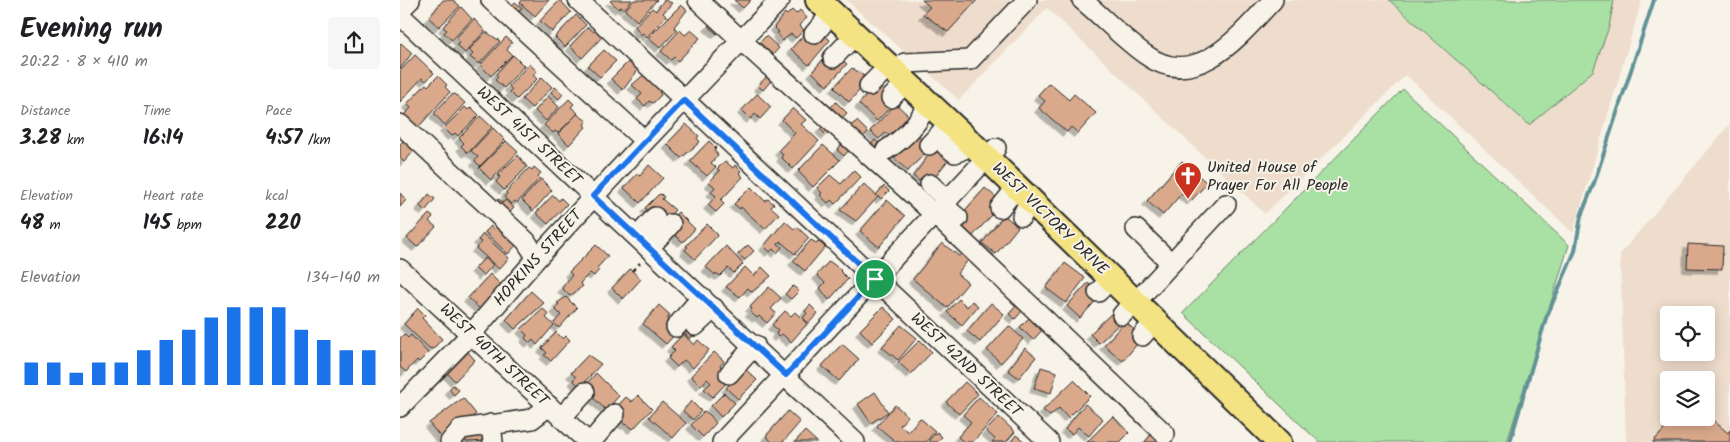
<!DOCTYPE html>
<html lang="en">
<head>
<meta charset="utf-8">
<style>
	:root { --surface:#fff; --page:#f6f6f6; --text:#202124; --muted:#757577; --accent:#1a73e8 }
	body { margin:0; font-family:Kalam,sans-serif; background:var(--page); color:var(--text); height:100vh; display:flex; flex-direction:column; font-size:19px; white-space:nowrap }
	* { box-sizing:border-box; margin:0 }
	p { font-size:16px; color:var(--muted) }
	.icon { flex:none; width:28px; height:28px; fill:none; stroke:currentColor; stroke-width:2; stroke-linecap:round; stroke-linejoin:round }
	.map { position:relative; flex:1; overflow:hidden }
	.drawer { display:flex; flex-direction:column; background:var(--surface); width:400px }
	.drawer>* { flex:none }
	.fabs { position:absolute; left:1260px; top:306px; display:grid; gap:10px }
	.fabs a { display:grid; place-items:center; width:55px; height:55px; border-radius:5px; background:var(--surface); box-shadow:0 2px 12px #0003; font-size:25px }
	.pin { position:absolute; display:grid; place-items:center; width:42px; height:42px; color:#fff; margin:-21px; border:2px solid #fff; border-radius:50%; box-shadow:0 1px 5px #0007 }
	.round { display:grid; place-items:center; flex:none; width:52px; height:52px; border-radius:5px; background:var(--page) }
	.headline { display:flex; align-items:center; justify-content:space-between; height:85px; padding:0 20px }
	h1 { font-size:28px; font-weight:800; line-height:38px }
	.stats { display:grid; grid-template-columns:repeat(3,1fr); gap:8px; height:85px; padding:5px 20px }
	.stats div { display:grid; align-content:center }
	.stats b { font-size:21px; font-weight:800 }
	.stats small { font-size:14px; font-weight:400 }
	.stats p { font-size:14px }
	.chart { height:140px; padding:10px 20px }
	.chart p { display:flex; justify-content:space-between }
	.chart svg { width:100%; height:90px; margin-top:5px; stroke:var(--accent); stroke-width:6 }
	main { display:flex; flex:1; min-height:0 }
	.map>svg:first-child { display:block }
	.built { fill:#edc; fill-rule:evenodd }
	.green { fill:#a9e0a4; stroke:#6a8668 }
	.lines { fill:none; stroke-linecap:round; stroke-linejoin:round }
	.stream { stroke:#619296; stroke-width:4 }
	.building { fill:#daa98c; stroke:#2b2b2b; filter:url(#shadow) }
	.minor-casing { stroke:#2b2b2b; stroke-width:22 }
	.major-casing { stroke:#2b2b2b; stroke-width:28 }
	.path { stroke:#2b2b2b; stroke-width:2.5; stroke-dasharray:5 4; stroke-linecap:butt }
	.minor { stroke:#f7f3e8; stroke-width:19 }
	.major { stroke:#f4e382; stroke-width:24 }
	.route-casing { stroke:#fff; stroke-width:10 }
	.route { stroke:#1a73e8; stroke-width:6 }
	.labels { text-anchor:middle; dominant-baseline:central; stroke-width:4; stroke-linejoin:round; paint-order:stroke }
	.street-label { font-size:16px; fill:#2b2b2b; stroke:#f7f3e8 }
	.poi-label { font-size:16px; fill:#2b2b2b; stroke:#f7f3e8; text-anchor:start }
</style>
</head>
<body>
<main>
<section class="drawer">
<div class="headline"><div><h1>Evening run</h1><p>20:22 · 8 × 410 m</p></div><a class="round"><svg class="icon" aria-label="share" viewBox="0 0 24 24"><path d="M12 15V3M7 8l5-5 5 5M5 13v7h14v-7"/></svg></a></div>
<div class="stats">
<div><p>Distance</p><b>3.28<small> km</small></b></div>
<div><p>Time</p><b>16:14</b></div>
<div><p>Pace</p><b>4:57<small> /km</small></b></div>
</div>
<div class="stats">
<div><p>Elevation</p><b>48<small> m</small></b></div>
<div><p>Heart rate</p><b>145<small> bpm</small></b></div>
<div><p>kcal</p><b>220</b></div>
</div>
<div class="chart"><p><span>Elevation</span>134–140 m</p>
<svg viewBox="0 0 160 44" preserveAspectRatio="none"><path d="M5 44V33M15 44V33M25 44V38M35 44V33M45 44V33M55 44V27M65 44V22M75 44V17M85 44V11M95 44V6M105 44V6M115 44V6M125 44V17M135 44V22M145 44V27M155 44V27"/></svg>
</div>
</section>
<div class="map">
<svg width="1330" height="442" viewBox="0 0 1330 442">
	<defs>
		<filter id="shadow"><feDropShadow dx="-4.5" dy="4.5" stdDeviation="0" flood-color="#0004"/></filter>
	</defs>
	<rect width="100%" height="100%" fill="#f7f3e8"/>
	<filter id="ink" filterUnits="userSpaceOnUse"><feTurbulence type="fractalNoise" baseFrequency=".02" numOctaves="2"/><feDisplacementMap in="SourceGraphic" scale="10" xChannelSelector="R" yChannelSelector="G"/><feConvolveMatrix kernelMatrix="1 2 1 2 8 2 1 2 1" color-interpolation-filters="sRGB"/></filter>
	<g filter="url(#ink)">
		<g class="built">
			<polygon points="446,0 1242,0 1173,233 1006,75 865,214 647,8 559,100"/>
			<path d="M1330,124V442H1226L1220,254ZM1269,315H1306V352H1269ZM1269,380H1306V418H1269Z"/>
		</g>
		<g class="green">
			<polygon points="989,0 1214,0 1209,27 1193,71 1129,125"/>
			<polygon points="1003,89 1169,245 1107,442 919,442 783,313"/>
		</g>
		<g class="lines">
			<polyline class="stream" points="1110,442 1146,318 1175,251 1181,216 1194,183 1254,0"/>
		</g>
		<g class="building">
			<polygon points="43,0 53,0 60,6 39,27 29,18"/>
			<polygon points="122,0 149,0 135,16 120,3"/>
			<polygon points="160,0 171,12 152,32 140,21"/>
			<polygon points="212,0 232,0 224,9 221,7 219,9 210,1"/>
			<polygon points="234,0 257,0 237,21 225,10"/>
			<polygon points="264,0 272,3 263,13 266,16 247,37 243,33 241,35 235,26 252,8 256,11"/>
			<polygon points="334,0 351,0 343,8"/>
			<polygon points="522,0 577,0 548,32 523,14 530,7"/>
			<polygon points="115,2 122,8 117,13 111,7"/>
			<polygon points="281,5 287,10 274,27 277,30 260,48 248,38"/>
			<polygon points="61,7 72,19 52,40 44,33 47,30 43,27"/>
			<polygon points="392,10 396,14 400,10 407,18 399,25 404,30 396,38 391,34 382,41 377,33 379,32 374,27 385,13 387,15"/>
			<polygon points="176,15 186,25 165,47 155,37"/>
			<polygon points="74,19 85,31 65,53 57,45 60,42 56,38"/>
			<polygon points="314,20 323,28 317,34 308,26"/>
			<polygon points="188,27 194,32 196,30 203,36 182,58 170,46"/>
			<polygon points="409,29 420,31 430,40 409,65 391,49"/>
			<polygon points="280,30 285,35 291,30 300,38 278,61 274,57 271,60 261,51"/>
			<polygon points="86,32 100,41 79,64 70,57 73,54 69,50"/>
			<polygon points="366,36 379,48 370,58 356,46"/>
			<polygon points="106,37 112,42 107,50 112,55 91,76 81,66 82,63"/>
			<polygon points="1,43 12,53 0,69 0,44"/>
			<polygon points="204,50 216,61 200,77 188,66"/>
			<polygon points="429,53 437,55 447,64 427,86 412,72"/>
			<polygon points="15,55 34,73 26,81 22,78 0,102 0,71"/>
			<polygon points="113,55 124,66 104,88 95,80 98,77 96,74"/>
			<polygon points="229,61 238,70 223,90 211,79"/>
			<polygon points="129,64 137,71 133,75 137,79 117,99 110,92 112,90 109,86"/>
			<polygon points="452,68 464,76 462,77 467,82 449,102 434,87"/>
			<polygon points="247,72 263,87 259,92 261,95 253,103 249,101 245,106 237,99 242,94 232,85"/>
			<polygon points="38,76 47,85 45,87 50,92 14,132 0,119 11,108 7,104 26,84 28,86"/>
			<polygon points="367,76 371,81 363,90 358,86"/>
			<polygon points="142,77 152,87 132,108 122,99"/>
			<polygon points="649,83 669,100 674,94 696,113 678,133 671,127 667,132 639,108 645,101 638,95"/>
			<polygon points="476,84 495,102 477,121 459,104"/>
			<polygon points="155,87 163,94 159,99 151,92"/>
			<polygon points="55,94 65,103 45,125 35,115 35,112 51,95"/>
			<polygon points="357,94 371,107 360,119 355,114 351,119 342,110"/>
			<polygon points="148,96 159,107 146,121 135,111"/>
			<polygon points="169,99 174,104 171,107 178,113 158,133 155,131 153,133 144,125"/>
			<polygon points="436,102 447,113 437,123 426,112"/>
			<polygon points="496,104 509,116 495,141 486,132 479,139 470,131"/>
			<polygon points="65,107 68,110 71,107 79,115 58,136 55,133 52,136 44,128"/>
			<polygon points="393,108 406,120 401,124 419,141 393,169 381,157 383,155 379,150 395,133 382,120"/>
			<polygon points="177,114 187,121 184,125 186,127 169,145 158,134"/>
			<polygon points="80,116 92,127 68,153 61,146 64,143 59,138"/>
			<polygon points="457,121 468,132 458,142 450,126"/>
			<polygon points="286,124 299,136 297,138 300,142 281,158 267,144"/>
			<polygon points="425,124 431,130 426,135 420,129"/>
			<polygon points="93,128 105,140 80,166 75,161 78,157 71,151"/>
			<polygon points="514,131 531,147 508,171 491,155"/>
			<polygon points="475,140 488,151 466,150"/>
			<polygon points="3,141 14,151 4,162 0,158 0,144"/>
			<polygon points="106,141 118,152 91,180 79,168"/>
			<polygon points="309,141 316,148 314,150 318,155 311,163 316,167 307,176 290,161"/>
			<polygon points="443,143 450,149 444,156 437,150"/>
			<polygon points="423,145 440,160 413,187 398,171"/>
			<polygon points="534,148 549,159 527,187 513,176"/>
			<polygon points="118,155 127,167 104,190 96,182 100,177 98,175"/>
			<polygon points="325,161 333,168 335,165 341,171 339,173 343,177 321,200 324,204 316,212 308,205 316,196 311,192 315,187 309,182 320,171 317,169"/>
			<polygon points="782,161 807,183 791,201 782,193 763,215 747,201"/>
			<polygon points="249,165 263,178 240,203 224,188 237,174 240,176"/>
			<polygon points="134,167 141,173 138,176 140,178 117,203 115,201 111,204 104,197 107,194 106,192 129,168 132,170"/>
			<polygon points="454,170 461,177 435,204 431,200 428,203 420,195 422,193 417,188 430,175 441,184"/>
			<polygon points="141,179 152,190 133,211 122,200"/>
			<polygon points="464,184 478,197 456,221 440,210"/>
			<polygon points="484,186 489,191 481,199 476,195"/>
			<polygon points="351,187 365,201 368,199 374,204 371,207 379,214 365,229 341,207 340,209 334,204"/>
			<polygon points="585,188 603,203 570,239 553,224"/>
			<polygon points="0,193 6,200 0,207"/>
			<polygon points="29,194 35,199 25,211 20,206"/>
			<polygon points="261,194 264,197 262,199 275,210 262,224 245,208 258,195"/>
			<polygon points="153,195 159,201 161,198 167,204 148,224 136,213"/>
			<polygon points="99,199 103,203 105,200 114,208 106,216 93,204"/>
			<polygon points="487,200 505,216 479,247 460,231"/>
			<polygon points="278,212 295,229 283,242 269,230 269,222"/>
			<polygon points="29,214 33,217 29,221 36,227 17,247 7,238"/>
			<polygon points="604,215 618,227 596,254 582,243"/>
			<polygon points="385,221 394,229 397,227 409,238 395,254 380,241 378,244 382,247 377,253 373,249 370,252 364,246"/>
			<polygon points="98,224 118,243 108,254 85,232 91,226 93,229"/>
			<polygon points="307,224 318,235 295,259 285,250 288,247 286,246"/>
			<polygon points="83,234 109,258 99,269 76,248 81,242 78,240"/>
			<polygon points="411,240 416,243 418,241 425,247 405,271 393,261"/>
			<polygon points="542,243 559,256 562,253 569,259 557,274 568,283 547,308 513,279"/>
			<polygon points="1288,244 1323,246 1322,269 1287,268"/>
			<polygon points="196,245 208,256 197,268 199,270 194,276 190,273 180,283 183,286 170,296 162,288 172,275 169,272"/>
			<polygon points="348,245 354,251 345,260 338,254"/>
			<polygon points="326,246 343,264 334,273 328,268 320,276 316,273 315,275 306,267"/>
			<polygon points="85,258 93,265 83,276 75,268"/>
			<polygon points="429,261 441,270 440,271 448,279 429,300 420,288 425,283 417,275"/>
			<polygon points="665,263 685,278 666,303 646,288"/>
			<polygon points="345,267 354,276 362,267 371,276 352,292 348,288 340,297 326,287"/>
			<polygon points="230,269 241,279 223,299 212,288"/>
			<polygon points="90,274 103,287 80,309 68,298"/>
			<polygon points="688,283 701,295 680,318 667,306"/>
			<polygon points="393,286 399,291 391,299 385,294"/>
			<polygon points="369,287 381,298 371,309 376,313 367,323 359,316 357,318 350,312 352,309 350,307"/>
			<polygon points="131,291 144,303 115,329 106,320"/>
			<polygon points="166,297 177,308 159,328 154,323 161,315 155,309 159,304 157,303"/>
			<polygon points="559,299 567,307 572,301 578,306 562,325 547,312"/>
			<polygon points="591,303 604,314 580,342 567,331"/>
			<polygon points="618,304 623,310 615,319 609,314"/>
			<polygon points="259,305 270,315 267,319 279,330 266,344 243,324"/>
			<polygon points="410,305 418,313 409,323 403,318 407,313 405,311"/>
			<polygon points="483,307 496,319 472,343 460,330"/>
			<polygon points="18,308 25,315 22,318 42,339 33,349 29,348 4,324"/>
			<polygon points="143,309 149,314 146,318 154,325 137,345 133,340 130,343 125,338 127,335 121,329"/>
			<polygon points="716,309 725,318 699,343 690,334"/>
			<polygon points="385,311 391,316 395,312 407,324 391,342 382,334 378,337 376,334 378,330 372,325"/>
			<polygon points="632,315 645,327 633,340 620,327"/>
			<polygon points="290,322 298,330 290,339 282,331"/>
			<polygon points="725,322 743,337 723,361 704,345"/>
			<polygon points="501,325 517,338 498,360 482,347"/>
			<polygon points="609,326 623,339 601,363 587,350"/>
			<polygon points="156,332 163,339 166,336 170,340 151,361 144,355 147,353 142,348"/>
			<polygon points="4,334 8,338 11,335 28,353 19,362 17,360 6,372 0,367 0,338"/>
			<polygon points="283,334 294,345 298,340 309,350 293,368 284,360 277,367 268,358 275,351 271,347"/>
			<polygon points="520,340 532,352 511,374 498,362"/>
			<polygon points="442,344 459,359 439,381 422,366"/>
			<polygon points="625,348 636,357 619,378 608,370"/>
			<polygon points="61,350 65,354 68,352 75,360 55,381 43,369"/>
			<polygon points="314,352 324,361 320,366 332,377 313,397 304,389 311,383 307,379 301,386 291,376"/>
			<polygon points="188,355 201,364 180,387 173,380 176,377 171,373"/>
			<polygon points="641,367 657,372 651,393 634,388"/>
			<polygon points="344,368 357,380 338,399 326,388"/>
			<polygon points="196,373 219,396 206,410 183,388"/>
			<polygon points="674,380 690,396 668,418 659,408 650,416 643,410"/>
			<polygon points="565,382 578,394 559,414 546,402"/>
			<polygon points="53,385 59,390 54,395 49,389"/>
			<polygon points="475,392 488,412 471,423 458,404"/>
			<polygon points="324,393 335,403 321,417 311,406"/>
			<polygon points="238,395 252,409 233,429 227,424 225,425 213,411 226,397 232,402"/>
			<polygon points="579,397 598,414 573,442 564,442 558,437 571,422 563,415"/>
			<polygon points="63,398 76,414 42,439 29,423"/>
			<polygon points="291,401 301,411 293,420 283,411"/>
			<polygon points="262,402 286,423 273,438 249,417"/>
			<polygon points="685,404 703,419 689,436 678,427 672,434 665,429"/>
			<polygon points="495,405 508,416 500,425 508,432 520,418 535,431 526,442 496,442 477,426"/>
			<polygon points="304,411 310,415 316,423 303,437 291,425"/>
			<polygon points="388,411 400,422 383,442 372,442 366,436"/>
			<polygon points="1306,414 1328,433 1330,430 1330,442 1253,442 1275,418 1306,418"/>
			<polygon points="713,416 729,433 720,442 687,442"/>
			<polygon points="599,417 615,432 606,442 592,442 595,439 586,431"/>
			<polygon points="86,428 88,441 66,442 65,431"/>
			<polygon points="405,431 417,442 395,442"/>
			<polygon points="754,431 762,439 760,442 745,442"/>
			<polygon points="537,432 542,437 537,442 531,442 529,440"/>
			<polygon points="616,435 625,442 611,442"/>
		</g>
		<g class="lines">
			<defs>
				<g id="minor">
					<polyline points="91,0 245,141"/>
					<polyline points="178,0 649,442"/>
					<path d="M298,0C375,73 455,142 533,213C611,286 688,361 765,434"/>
					<path d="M682,0C704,18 723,39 746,55C797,92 842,33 873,0"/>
					<polyline points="0,10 10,0"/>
					<polyline points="0,15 455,442"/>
					<polyline points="414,34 432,13"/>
					<polyline points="433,58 455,35"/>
					<polyline points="505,63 570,60 627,0"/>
					<polyline points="469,86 489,66"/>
					<polyline points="491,98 506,82"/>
					<polyline points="0,124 126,241 137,258"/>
					<polyline points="556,129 546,146 555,153 562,150 570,142"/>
					<polyline points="529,145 550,123"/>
					<path d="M486,150C504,139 519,122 528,103"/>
					<polyline points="530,184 548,201"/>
					<polyline points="543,205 558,218"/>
					<polyline points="600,208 617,187"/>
					<polyline points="622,216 630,200"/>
					<polyline points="736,229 771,263"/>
					<polyline points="237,237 255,217"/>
					<polyline points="249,248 271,224"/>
					<polyline points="0,269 188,442"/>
					<polyline points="698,292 711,279"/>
					<polyline points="744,293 826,204"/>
					<polyline points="722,315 734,301"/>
					<polyline points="295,326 314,308"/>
					<polyline points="276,327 302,297"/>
					<polyline points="742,336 755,321"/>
					<polyline points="329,374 355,345"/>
					<polyline points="0,407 72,333 137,258 245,141 380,0"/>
					<polyline points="162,417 185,392"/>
					<polyline points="91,424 93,442"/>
					<polyline points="50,442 61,429 132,419 149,406"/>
					<polyline points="191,442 215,414"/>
					<polyline points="322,442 596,148"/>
				</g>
				<polyline id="major" points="418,0 587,158 879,442"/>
			</defs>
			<use href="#minor" class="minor-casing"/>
			<use href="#major" class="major-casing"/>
			<polyline class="path" points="232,271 240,263"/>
			<use href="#minor" class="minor"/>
			<use href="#major" class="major"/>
		</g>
	</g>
	<g class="lines" filter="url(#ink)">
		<defs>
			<polygon id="route" points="284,100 475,279 386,375 193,196"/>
		</defs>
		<use href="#route" class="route-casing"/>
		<use href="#route" class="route"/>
	</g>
	<defs>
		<symbol id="church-pin" viewBox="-11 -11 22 30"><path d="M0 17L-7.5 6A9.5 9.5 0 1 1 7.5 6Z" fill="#c8321e" stroke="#f7f3e8"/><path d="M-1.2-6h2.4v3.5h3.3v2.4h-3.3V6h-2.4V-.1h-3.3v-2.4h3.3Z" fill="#fff"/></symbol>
	</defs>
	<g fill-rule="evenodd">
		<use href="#church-pin" x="772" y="160" width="32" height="43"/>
	</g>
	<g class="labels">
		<g class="street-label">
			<text transform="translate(129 136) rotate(43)">WEST 41ST STREET</text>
			<text transform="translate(650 219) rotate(44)">WEST VICTORY DRIVE</text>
			<text transform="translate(138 258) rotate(-48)">HOPKINS STREET</text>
			<text transform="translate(94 355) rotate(43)">WEST 40TH STREET</text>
			<text transform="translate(566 365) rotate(43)">WEST 42ND STREET</text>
		</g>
		<g class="poi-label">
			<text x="807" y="167">United House of<tspan x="807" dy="18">Prayer For All People</tspan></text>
		</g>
	</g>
</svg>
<div class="fabs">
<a><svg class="icon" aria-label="locate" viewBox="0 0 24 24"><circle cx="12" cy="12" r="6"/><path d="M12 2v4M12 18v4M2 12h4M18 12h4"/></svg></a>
<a><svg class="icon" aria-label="layers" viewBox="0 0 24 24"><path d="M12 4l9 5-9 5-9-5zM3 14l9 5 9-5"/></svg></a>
</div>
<div class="pin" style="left:475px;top:279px;background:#1e9e55"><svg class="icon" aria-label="arrive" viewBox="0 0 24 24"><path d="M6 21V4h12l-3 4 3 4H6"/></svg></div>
</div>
</main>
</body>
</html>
